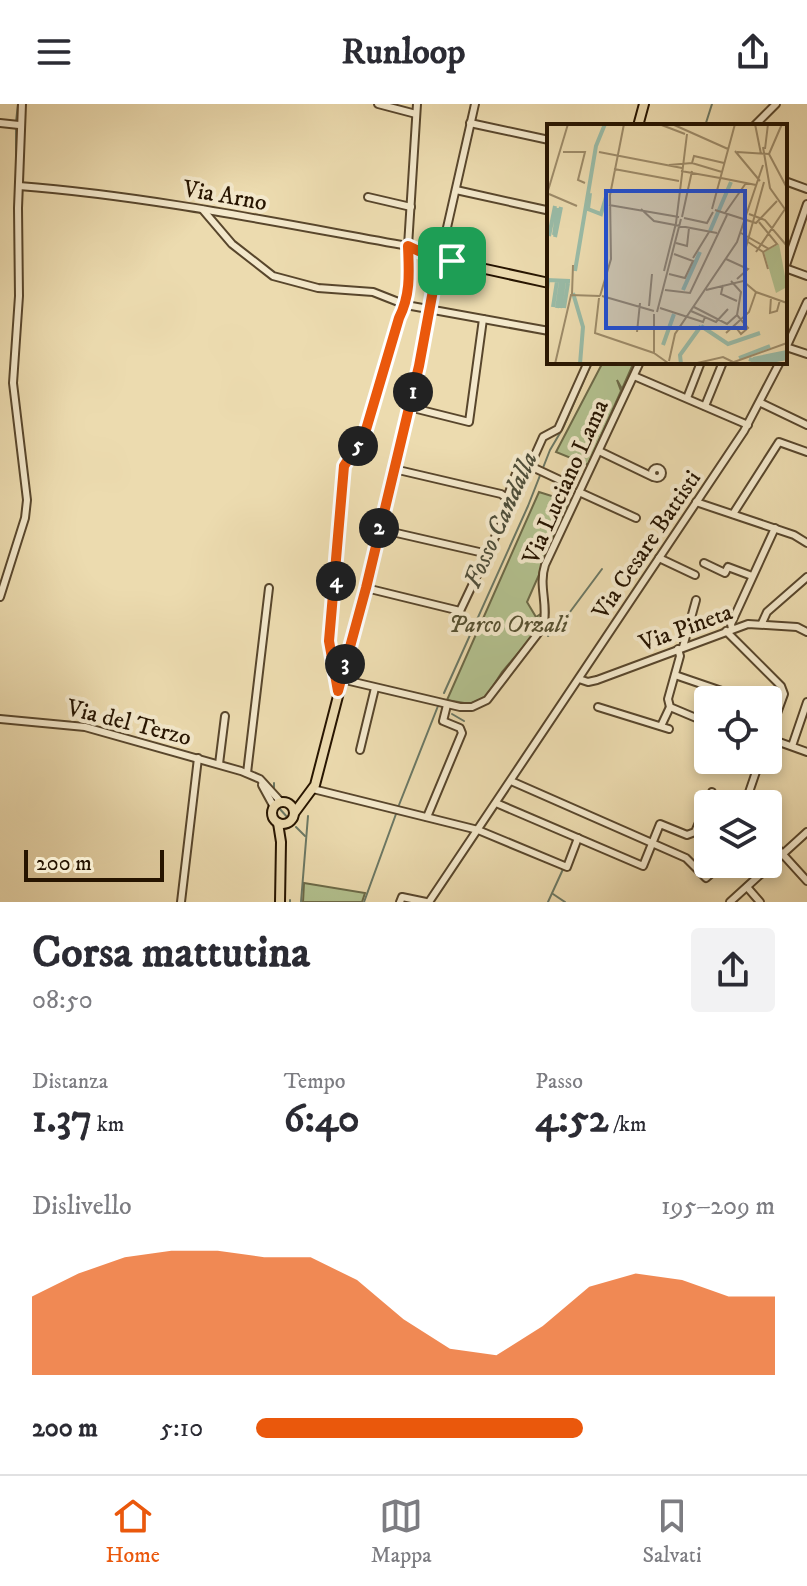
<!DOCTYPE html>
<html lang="it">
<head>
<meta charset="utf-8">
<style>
	:root { --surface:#fff; --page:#f2f2f3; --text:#2b2b33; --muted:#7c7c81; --line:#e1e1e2; --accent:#ea580c }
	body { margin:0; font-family:"IM FELL DW Pica",serif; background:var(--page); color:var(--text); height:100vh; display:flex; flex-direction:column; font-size:30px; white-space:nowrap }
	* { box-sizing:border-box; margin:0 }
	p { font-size:26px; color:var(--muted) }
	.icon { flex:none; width:44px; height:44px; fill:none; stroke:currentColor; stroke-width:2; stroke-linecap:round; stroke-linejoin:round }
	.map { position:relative; height:798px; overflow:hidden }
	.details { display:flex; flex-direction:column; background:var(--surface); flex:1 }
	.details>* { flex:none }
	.fabs { position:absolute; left:694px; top:582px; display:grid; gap:16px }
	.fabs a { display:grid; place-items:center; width:88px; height:88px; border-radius:8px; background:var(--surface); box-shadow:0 4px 12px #0003; font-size:40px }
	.scale { position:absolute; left:24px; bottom:20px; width:140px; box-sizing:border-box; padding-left:8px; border:4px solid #261400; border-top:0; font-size:22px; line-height:28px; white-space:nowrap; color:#261400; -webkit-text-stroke:6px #f3e8cb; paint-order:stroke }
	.pin { position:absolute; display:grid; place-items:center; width:68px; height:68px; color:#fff; margin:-34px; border-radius:16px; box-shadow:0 4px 12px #0006 }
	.km { position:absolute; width:40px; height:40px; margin:-20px; border-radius:50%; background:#222; color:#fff; font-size:22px; line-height:40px; text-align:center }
	.round { display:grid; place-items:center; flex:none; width:84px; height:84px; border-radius:8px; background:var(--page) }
	.overview { display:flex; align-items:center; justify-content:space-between; height:136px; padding:0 32px }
	h1 { font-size:44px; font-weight:700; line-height:60px }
	.figures { display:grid; grid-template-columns:repeat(3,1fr); gap:12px; height:136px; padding:8px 32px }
	.figures div { display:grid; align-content:center }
	.figures b { font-size:40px; font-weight:700 }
	.figures small { font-size:22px; font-weight:400 }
	.figures p { font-size:22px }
	.chart { height:224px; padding:16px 32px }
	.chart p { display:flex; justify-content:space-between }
	.chart svg { width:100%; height:144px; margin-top:8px; fill:var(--accent); opacity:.7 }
	ul { padding:0 32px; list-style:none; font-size:26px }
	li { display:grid; grid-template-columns:128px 96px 1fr; align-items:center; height:60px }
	li i { height:20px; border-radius:10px; background:var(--accent) }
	header { display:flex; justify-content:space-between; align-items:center; height:104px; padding:0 32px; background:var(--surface); font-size:36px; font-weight:700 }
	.tab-bar { display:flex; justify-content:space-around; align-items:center; height:112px; border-top:2px solid var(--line); background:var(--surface); font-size:22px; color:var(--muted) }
	.tab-bar a { display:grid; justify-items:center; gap:4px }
	.tab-bar .on { color:var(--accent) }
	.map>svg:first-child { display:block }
	.green { fill:#b3c18f; stroke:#6c6a48; stroke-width:2 }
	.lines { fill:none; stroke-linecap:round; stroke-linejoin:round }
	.stream { stroke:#6b7864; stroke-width:2 }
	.minor-casing { stroke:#58462c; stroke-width:10 }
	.major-casing { stroke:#261400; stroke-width:12 }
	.minor { stroke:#f3e8cb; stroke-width:6 }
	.major { stroke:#ecdbaf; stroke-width:8 }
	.route-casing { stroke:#fff; stroke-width:16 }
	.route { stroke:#ea580c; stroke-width:10 }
	.labels { text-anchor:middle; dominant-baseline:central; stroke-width:8; stroke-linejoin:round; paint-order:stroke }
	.street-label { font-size:24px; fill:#261400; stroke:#f3e8cb }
	.park-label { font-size:24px; font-style:italic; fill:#575132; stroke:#f3e8cb }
	.water-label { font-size:26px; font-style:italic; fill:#4e4e3a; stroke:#f3e8cb }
	.inset-river { fill:none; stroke:#99bba7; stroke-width:4 }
	.inset-road { fill:none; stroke:#9d8b69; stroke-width:2 }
	.view { fill:#1d4ed8; fill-opacity:0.15; stroke:#1d4ed8; stroke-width:4 }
	.inset-edge { fill:none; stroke:#261400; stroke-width:4 }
</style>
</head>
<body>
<header><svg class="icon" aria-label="menu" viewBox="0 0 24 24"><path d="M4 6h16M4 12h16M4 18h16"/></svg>Runloop<svg class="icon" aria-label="share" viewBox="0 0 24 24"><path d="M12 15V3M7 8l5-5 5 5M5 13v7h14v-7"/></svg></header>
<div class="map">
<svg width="807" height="798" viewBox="0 0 807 798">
	<rect width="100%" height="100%" fill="#ecdbaf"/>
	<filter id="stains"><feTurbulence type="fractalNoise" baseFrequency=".0025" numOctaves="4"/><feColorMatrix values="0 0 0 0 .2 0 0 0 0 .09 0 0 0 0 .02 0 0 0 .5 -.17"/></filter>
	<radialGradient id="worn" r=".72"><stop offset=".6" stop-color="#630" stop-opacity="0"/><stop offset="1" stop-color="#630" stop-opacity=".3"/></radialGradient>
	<g class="green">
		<polygon points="603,258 634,258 622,285 617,276 621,287 588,361 556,348"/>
		<polygon points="539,388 571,398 527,498 536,513 542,509 537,527 502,568 486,593 470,600 447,596"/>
		<polygon points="304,779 365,789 362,798 303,798"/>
	</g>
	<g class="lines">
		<g class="stream">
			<polyline points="16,18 18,0"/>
			<polyline points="705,22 712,0"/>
			<polyline points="16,81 16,25"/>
			<polyline points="548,532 564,516 602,465"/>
			<polyline points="444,589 528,402 550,346 563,324 592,258"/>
			<polyline points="452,610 464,617"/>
			<polyline points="274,684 274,679"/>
			<polyline points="399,701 438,602"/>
			<polyline points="279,704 288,714"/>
			<polyline points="296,723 305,732"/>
			<polyline points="553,790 565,798"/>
			<polyline points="290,796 290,798"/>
			<polyline points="301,798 308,712"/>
			<polyline points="364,798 396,710"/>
			<polyline points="548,798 564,763"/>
		</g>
		<defs>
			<g id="minor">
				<polyline points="378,0 416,10"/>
				<polyline points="0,19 19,21"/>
				<polyline points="470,19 549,36"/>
				<polyline points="754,22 776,0"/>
				<polyline points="785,77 807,85"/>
				<path d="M19,82C149,92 279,119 408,142L435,157"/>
				<polyline points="456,86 546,106"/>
				<polyline points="368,93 411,103"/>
				<polyline points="203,106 232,140 273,172 318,184 373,188 406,201 549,227"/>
				<polyline points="445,135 446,150"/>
				<polyline points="441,150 475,0"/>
				<polyline points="785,164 807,100"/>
				<polyline points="785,164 807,172"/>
				<polyline points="786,243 807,250"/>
				<polyline points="785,246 807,198"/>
				<polyline points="634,272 748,321"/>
				<polyline points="687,294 701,258"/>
				<polyline points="761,299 807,321"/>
				<polyline points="705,302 723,258"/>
				<polyline points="409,303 469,318 483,215"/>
				<polyline points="599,347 653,373"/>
				<polyline points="530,362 560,376"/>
				<circle cx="657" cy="369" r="5"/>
				<polyline points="579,388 636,414"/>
				<polyline points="507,394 518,364 530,362 543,333 558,325 588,258"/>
				<polyline points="696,398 794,431 807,439"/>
				<polyline points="733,410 779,338 807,348"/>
				<polyline points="379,425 488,450"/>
				<polyline points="659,454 695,471"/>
				<polyline points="704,459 725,469 728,463 752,472"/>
				<polyline points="366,484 460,507 507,408 508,395 501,390 394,365"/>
				<polyline points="0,493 25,414 27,396 13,279 19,192 18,104 22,0"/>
				<polyline points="762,519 767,508 807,473"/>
				<polyline points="732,525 731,520 775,424"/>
				<polyline points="726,527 781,582 784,590 768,634"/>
				<polyline points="683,543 696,496"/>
				<polyline points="678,545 680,552 668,595 670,603 708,619"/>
				<polyline points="675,571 748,596"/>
				<path d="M341,575L460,603H472L487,596L543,523C549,502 538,482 545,461L640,258"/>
				<polyline points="579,575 588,578 597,576 748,520 797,523 807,528"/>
				<polyline points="338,587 329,542 339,441 341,385 344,362 365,329 399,214 409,188 408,142 417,0"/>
				<polyline points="598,603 669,625"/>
				<polyline points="0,615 85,623 241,667 260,675 281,698"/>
				<polyline points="661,622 670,603"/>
				<polyline points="768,634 807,648"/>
				<polyline points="792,642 807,598"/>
				<polyline points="360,646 375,584"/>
				<polyline points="219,660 225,612"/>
				<polyline points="247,669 269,484"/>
				<polyline points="511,677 686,754 706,774 722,760"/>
				<polyline points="262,681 274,703"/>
				<polyline points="313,685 478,726 567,763 578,734"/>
				<polyline points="496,699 643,762 660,720 687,731 695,728 712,688"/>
				<polyline points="745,700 760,656"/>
				<polyline points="427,713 462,629 460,624 443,617 447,601"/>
				<polyline points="768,734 807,777"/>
				<polyline points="747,783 760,798"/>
				<polyline points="181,798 198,654"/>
				<polyline points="400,798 402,793 426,798"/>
				<polyline points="429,798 744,327 780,258"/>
				<polyline points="730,798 807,728"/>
			</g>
			<g id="major">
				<polyline points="638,22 644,0"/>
				<circle cx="443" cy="158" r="8"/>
				<polyline points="451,155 467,161 549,179"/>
				<circle cx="283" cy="709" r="11"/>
				<polyline points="295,708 315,681 366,484 419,262 436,162"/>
				<polyline points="278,719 281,738 280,798"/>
			</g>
		</defs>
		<use href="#minor" class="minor-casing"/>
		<use href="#major" class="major-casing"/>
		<use href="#minor" class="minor"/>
		<use href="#major" class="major"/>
	</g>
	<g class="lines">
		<defs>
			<path id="route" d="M408,142L423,149L446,150L452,157L434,181L419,262L366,484L338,587L329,537L344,362L365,329L399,214C411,190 409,168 408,142Z"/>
		</defs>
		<use href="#route" class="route-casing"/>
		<use href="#route" class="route"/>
	</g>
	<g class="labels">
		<g class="street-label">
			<text transform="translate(225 92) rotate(10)">Via Arno</text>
			<text transform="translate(566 378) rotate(-66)">Via Luciano Lama</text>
			<text transform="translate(647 441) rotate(-56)">Via Cesare Battisti</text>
			<text transform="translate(686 524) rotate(-20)">Via Pineta</text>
			<text transform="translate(129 619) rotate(14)">Via del Terzo</text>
		</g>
		<g class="park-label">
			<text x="508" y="521">Parco Orzali</text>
		</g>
		<g class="water-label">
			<text transform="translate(501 416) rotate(-66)">Fosso Candalla</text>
		</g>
	</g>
	<g transform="translate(547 20)">
		<rect width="240" height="240" fill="#ecdbaf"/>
		<path d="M232,120L240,163L229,169L217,128Z" fill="#b3c18f"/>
		<path class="inset-river" d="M43,69L41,85L54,90L59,73M163,107L184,58M7,111L11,84M2,112L8,82M8,113L14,83M28,147L49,22L58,0M0,166L1,156L23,157M136,166L153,128M26,169L36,203L33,240M6,183L10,157M10,184L14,158M13,184L17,158M17,184L21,159M154,202L181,220L213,209M116,221L127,190M192,234L223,222M202,235L214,239L240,234M206,235L240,228M210,237L240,231M134,240L133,231L154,202"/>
		<path class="inset-road" d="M112,0L138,10M125,0L181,25M208,0L214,30M216,23L223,64L240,88M218,25L221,0M188,27L213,57M16,28H38L31,56L38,59M52,28L135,44M190,28L222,30M222,30L240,64M222,30L235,0M145,39L147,32L177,39M122,41L145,39L175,48M67,45L132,57M134,47L173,54M174,54L209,61M0,70L21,0M2,70L30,82M62,81L132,93M94,85L107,97L170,109M165,85L188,0M168,86L209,99L230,77M178,89L199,59M202,90L218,96L240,122M135,93L145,47M137,94L160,99L166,88M212,98L230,120L216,128M194,109L222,125M201,118L216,128L221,145M129,119L140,122L142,104M199,123L217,58M209,128L238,85M146,134L162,108M179,135L201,145L190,155M117,147L129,99L140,10M122,150L138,154L146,137L127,130M184,157L194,168L190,191M176,161L174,170L190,177M118,166L143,169L180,91M159,166L196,157L209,168L240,179M25,170L26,141M53,172L64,135L63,71L77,0M55,172L107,187M224,173L223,189L230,187L233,176M52,174L48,209L107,229M102,182L105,150M147,183L180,200L190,191L201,204L194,210L187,201M113,184L156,198L158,193M144,187L169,198L181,185M110,188L134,95M107,190V229L121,239M90,208L93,179M179,209L202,188L209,168M122,237L128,210L190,118L216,41M187,238L240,219M8,240L24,171L53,172M146,240L176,233L188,239"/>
		<path class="view" d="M59,67H198V204H59Z"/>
		<rect width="240" height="240" class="inset-edge"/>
	</g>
	<rect width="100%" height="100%" filter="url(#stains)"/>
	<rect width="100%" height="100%" fill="url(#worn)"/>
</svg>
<div class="fabs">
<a><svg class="icon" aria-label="locate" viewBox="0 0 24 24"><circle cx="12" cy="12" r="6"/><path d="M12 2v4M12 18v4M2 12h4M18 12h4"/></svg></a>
<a><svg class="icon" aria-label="layers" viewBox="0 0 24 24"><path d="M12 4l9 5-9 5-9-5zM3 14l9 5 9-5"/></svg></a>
</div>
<div class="scale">200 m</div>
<div class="pin" style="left:452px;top:157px;background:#1e9e55"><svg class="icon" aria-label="arrive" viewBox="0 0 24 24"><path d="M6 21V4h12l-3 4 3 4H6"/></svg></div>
<b class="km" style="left:413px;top:288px">1</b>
<b class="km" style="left:379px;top:424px">2</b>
<b class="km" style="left:345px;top:560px">3</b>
<b class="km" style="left:336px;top:477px">4</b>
<b class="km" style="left:358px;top:342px">5</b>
</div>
<section class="details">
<div class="overview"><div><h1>Corsa mattutina</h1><p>08:50</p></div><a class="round"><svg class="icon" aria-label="share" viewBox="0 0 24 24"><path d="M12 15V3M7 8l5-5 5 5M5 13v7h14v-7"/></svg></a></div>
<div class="figures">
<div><p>Distanza</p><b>1.37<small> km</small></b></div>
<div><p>Tempo</p><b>6:40</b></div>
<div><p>Passo</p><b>4:52<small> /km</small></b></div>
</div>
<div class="chart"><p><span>Dislivello</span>195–209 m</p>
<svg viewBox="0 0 160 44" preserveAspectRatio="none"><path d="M0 44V20L10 13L20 8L30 6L40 6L50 8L60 8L70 15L80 27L90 36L100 38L110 29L120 17L130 13L140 15L150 20L160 20V44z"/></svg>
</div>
<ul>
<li><b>200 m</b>5:10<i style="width:63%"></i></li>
</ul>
</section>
<nav class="tab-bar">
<a class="on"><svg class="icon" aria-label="home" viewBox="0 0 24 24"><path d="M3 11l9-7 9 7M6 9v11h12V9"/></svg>Home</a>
<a><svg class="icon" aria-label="map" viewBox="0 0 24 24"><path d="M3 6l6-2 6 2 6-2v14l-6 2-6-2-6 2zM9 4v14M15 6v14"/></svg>Mappa</a>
<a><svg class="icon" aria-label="saved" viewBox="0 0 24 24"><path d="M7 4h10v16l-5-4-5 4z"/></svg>Salvati</a>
</nav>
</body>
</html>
